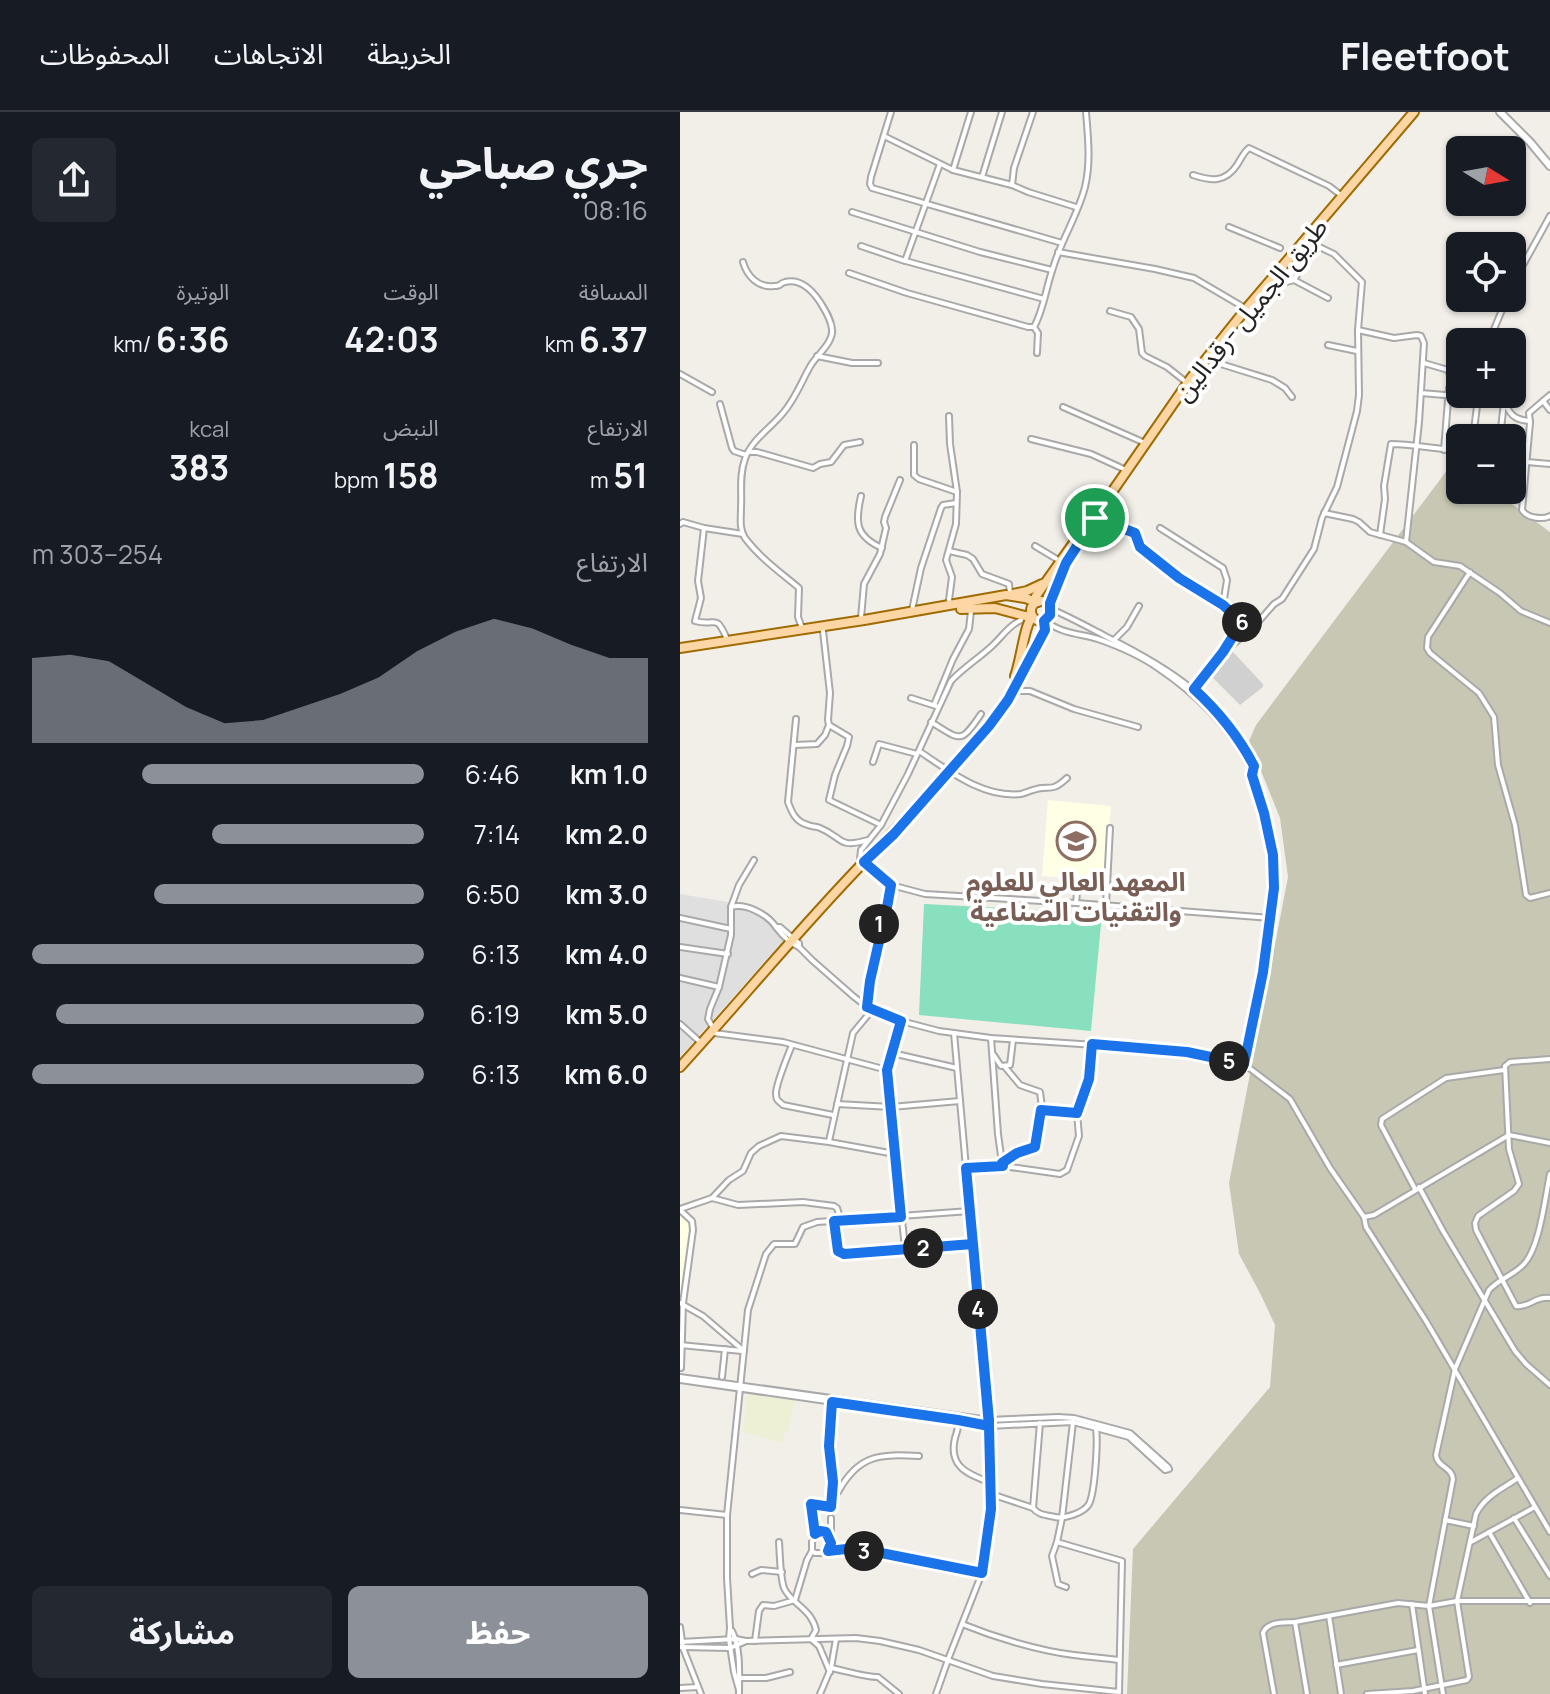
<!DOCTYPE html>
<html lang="ar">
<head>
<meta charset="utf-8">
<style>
	:root { --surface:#171b24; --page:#242831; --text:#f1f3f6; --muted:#9ea1a6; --line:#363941; --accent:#8c9099 }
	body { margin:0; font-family:Manrope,"Noto Sans Arabic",sans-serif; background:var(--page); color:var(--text); direction:rtl; height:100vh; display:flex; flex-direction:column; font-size:30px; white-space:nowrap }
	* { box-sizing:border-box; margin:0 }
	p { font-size:26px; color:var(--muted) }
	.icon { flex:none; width:44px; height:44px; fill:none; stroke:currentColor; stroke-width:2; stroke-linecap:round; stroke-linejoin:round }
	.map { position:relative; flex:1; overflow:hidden; direction:ltr }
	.panel { display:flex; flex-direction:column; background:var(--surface); width:680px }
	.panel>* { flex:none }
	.needle { width:52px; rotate:101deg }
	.fabs { position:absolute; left:766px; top:24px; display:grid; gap:16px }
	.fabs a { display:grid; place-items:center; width:80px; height:80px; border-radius:12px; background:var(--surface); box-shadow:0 2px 6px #0004; font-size:40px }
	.pin { position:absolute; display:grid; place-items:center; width:68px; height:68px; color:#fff; margin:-34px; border:4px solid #fff; border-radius:50%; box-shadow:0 2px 8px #0007 }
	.km { position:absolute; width:40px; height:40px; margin:-20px; border-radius:50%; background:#222; color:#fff; font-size:22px; line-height:40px; text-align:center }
	.round { display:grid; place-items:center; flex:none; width:84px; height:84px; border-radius:12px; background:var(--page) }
	.summary { display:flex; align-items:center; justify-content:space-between; height:136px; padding:0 32px }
	h1 { font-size:44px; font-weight:700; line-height:60px }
	.metrics { display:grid; grid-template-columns:repeat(3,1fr); gap:12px; height:136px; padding:8px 32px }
	.metrics div { display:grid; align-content:center }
	.metrics b { font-size:34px; font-weight:700 }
	.metrics small { font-size:22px; font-weight:400 }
	.metrics p { font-size:22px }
	.chart { height:224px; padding:16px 32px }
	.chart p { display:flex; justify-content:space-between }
	.chart svg { width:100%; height:144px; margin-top:8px; fill:var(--accent); opacity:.7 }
	.primary-button { display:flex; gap:16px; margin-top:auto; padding:16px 32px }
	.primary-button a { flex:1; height:92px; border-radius:12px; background:var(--accent); color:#fff; font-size:32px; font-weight:700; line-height:92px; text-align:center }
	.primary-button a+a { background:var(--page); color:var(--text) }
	ul { padding:0 32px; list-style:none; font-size:26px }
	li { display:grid; grid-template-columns:128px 96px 1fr; align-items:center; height:60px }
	li i { height:20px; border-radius:10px; background:var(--accent) }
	header { display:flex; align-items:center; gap:48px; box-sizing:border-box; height:112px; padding:0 40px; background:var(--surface); border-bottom:2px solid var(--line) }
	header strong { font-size:38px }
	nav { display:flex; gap:44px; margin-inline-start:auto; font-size:28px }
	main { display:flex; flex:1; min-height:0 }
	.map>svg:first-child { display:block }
	.residential { fill:#e0dfdf }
	.education { fill:#ffffe5 }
	.religious { fill:#d0d0d0 }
	.construction { fill:#c7c7b4 }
	.farmland { fill:#eef0d5 }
	.pitch { fill:#88e0be }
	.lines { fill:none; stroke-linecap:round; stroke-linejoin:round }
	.minor-casing { stroke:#a9a9a9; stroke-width:8 }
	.tertiary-casing { stroke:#a9a9a9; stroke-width:10 }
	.primary-casing { stroke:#a06b00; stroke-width:12 }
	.minor { stroke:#fff; stroke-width:4 }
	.tertiary { stroke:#fff; stroke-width:6 }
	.primary { stroke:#fcd6a4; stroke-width:8 }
	.route-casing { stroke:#fff; stroke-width:16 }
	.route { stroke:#1a73e8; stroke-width:10 }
	.labels { text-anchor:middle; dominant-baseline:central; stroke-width:8; stroke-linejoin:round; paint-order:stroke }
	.street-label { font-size:26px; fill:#222; stroke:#fff }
	.education-label { font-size:26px; font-weight:bold; fill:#785e54; stroke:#fff }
</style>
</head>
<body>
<header>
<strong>Fleetfoot</strong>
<nav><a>الخريطة</a><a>الاتجاهات</a><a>المحفوظات</a></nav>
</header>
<main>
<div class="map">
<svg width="870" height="1582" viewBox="0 0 870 1582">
	<rect width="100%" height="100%" fill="#f2efe9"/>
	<polygon class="residential" points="0,782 48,790 67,797 91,812 105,827 0,945"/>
	<g class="education">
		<polygon points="368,688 431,694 424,769 362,764"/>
		<polygon points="0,1103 8,1109 11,1116 3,1186 0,1188"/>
	</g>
	<polygon class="religious" points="552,539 583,572 583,575 560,593 530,563 547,540"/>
	<polygon class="construction" points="774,349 780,353 780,378 813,378 870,420 870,1582 447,1582 453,1437 590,1275 595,1213 580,1181 559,1142 549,1071 608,765 600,706 569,629 576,613"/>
	<polygon class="farmland" points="75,1280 115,1288 108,1321 104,1321 103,1331 63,1320 66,1286 70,1282"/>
	<polygon class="pitch" points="244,792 422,801 411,919 239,903"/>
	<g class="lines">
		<defs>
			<g id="minor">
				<polyline points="211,0 191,65 190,72 192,76 382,131"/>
				<polyline points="204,24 273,58 332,73 348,80 396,95"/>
				<polyline points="273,58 291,0"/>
				<path d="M513,63C531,69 545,71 557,53C561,47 563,41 569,36L649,74L662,84"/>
				<polyline points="302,65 322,0"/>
				<polyline points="332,73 334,56 353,0"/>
				<polyline points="172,100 300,140 372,158"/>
				<polyline points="549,115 600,136"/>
				<polyline points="181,134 222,148 364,187"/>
				<polyline points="378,140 475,157 514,166 565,196"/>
				<polyline points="225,149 260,52"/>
				<path d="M63,150C67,164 78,176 94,174C102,174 98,172 105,170C121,166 132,178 140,190C145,198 151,207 152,217C154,230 137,243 131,253C121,270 116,286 103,301C91,316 71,328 65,347C59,363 62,380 61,396C61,406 59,417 65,426C80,446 100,460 119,476L118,505L122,516"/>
				<polyline points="169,161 227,181 348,215 354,215"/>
				<polyline points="597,164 607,170 614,168 648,186"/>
				<polyline points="614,168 628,145 618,139"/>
				<polyline points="832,173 870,104"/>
				<polyline points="430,199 451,205 459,217 462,241 465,244 487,255 506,270"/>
				<polyline points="678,218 714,226 737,223 741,224 744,231 739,310 726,430"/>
				<polyline points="806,230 812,222 827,186"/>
				<polyline points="648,233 677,239"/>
				<path d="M357,241L358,221L354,215C364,197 366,175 373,156C381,128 398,103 405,75C411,50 408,25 406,0"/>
				<polyline points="137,244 172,251 198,251"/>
				<polyline points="528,248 592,268 605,276 612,285"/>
				<polyline points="744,251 768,258 773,270"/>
				<polyline points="0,262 32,280"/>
				<path d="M741,281L824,288C829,302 834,308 850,309"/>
				<path d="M870,283L849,301L850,311L842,398C847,406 862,408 870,404"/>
				<polyline points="863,289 870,298"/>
				<polyline points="40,292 52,336 54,339 66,343"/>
				<polyline points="383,295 465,331"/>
				<polyline points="269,304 270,332 277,380 276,412 266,448 272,465 269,488 271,493"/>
				<polyline points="793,326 798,286"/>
				<polyline points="820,326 824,290"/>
				<polyline points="351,327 411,342 446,358"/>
				<polyline points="234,333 234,363 239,367 277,380"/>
				<polyline points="764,338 769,276 780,262"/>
				<polyline points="70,340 77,340 133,356 140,352 151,350 164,333 180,330"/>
				<polyline points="832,345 847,350 870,352"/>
				<path d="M181,384C175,410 175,424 202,436"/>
				<polyline points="644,401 673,407 679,410 690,420 726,430 754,450 780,454 820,481 841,499 870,511"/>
				<polyline points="415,406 455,421 460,435 499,466 526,481 560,506 562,512 547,534"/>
				<polyline points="0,412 3,410 24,416 63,422"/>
				<path d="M24,416L18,469L21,486L15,509C37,515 35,500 47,527"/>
				<polyline points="480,416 543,456 547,468 543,493"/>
				<path d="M700,423L705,387L704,374L711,332C735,332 757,338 780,338"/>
				<polyline points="355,434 380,449"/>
				<polyline points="269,439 287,443 293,447 302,462 329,472 330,481"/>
				<polyline points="790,460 748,525 747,536 750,541 799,581 814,605 818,653 835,713 846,783 850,786 870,781"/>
				<path d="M371,497C390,505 408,515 427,525C493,558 538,587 574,654L573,660"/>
				<polyline points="232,498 241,456 261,396 263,393 276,391"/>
				<polyline points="181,506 184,472 200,442 206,416 204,410 205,405 220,368"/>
				<path d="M341,508C328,514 322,525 312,534C298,547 283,556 271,569L228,662L201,713L181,738L180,747L211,773L245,782L396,791L591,806"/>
				<path d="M367,509C378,521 402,522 418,527C438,534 461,544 478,556C515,581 548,613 569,653C577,670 582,693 587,711C593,737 596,764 594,790C588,845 575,899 564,952"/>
				<polyline points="143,519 150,581 148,608 149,613 169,625 167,634 155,663 149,688 201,713"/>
				<polyline points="434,528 447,515 459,494"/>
				<polyline points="514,577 543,540 572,517 594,492 602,487 634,437 642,406 657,375 677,299 679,283 678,218 682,170 654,142 627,129"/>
				<polyline points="335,579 350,579 394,597 458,615"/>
				<polyline points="231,586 256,594"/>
				<polyline points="254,593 273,547 289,517 291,499"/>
				<path d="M116,607L108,690C112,701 116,710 128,713C132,715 136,714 140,716C163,725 157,737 188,728"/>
				<path d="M251,610C281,628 280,633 301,602"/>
				<polyline points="115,633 137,632 145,623 149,613"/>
				<path d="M239,639C269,659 303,686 341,682C346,681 349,679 353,678C370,672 370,682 387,666"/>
				<polyline points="193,650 199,632 237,642"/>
				<polyline points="396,791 398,770"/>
				<polyline points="426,793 430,716"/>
				<path d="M51,795C66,791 87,802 96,815C102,823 109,831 119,835"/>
				<polyline points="0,806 51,817"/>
				<polyline points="96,815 100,815 114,827 119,831 119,835 132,848 173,884 187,895 221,909 259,919 311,926 476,937 507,940 564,952 610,987 650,1056 684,1105 686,1115 746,1209 870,1420"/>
				<polyline points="0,835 48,842"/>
				<polyline points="0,866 39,875"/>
				<polyline points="187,895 190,873 200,825 200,809 206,801 211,773"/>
				<polyline points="221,909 207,958 225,1137"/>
				<polyline points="0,912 19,929"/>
				<polyline points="32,914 28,907 30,897 39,875 51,823 51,795 59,773 74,748"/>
				<polyline points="34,921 103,930 207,958"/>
				<polyline points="311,926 318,1022 322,1051"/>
				<path d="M112,933C108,943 96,972 96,981C96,989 98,988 103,993L153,1003"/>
				<polyline points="212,941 277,956"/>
				<polyline points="313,942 321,954 330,953 333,928"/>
				<path d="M870,947L830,950L825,954L829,1037L839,1072L834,1079L798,1104L795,1111L796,1118L836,1194C849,1196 855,1184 870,1186"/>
				<polyline points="157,992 211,995 280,989"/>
				<polyline points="361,998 397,1001"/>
				<polyline points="149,1029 173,921 193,897"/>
				<polyline points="322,1051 337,1041 355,1035 362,995 360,980 340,973 325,955"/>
				<polyline points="286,1056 323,1054 380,1062 387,1058 399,1024 397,1001 409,967 412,932"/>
				<path d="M870,1062C865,1085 860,1135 844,1152C834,1163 819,1167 809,1178L775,1257L756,1343C757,1355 772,1355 773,1367L749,1494L777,1489H870"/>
				<polyline points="739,1075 763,1119 835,1239 846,1252 870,1273"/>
				<polyline points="735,1077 701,1013 702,1007 766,966 824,958"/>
				<polyline points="32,1086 49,1068 63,1059 71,1041 79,1034 101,1024 149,1030 215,1042"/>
				<polyline points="0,1097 32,1086 58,1093 123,1090 154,1094 157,1096 161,1109"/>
				<polyline points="0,1098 12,1109 13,1118 3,1191 1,1256"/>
				<polyline points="684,1105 694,1103 829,1023 870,1031"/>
				<polyline points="154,1109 158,1139 164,1142 293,1132"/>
				<polyline points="0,1191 23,1204 64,1239"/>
				<polyline points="0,1233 62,1239"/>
				<polyline points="0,1265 309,1308 378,1305 394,1306 450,1321 488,1355 489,1357 485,1358 449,1325 416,1316"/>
				<polyline points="42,1265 45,1237"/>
				<path d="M0,1268L278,1308L309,1314L393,1310L416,1316C418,1330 415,1380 409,1392C404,1401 384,1407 375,1405C366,1403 358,1403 353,1396L360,1311"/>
				<path d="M278,1308C279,1316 277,1319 275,1326C268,1355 288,1362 311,1371"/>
				<polyline points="152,1381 149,1334 152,1290"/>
				<polyline points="311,1382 353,1396"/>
				<polyline points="0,1398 47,1403"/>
				<path d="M151,1406V1431L148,1439L143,1441H135L132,1439V1430L135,1422L131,1392L151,1395L152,1381L158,1380C179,1342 200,1342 239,1344"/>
				<polyline points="834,1406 870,1464"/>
				<polyline points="765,1408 794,1414"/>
				<polyline points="809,1420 850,1491"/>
				<polyline points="135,1422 140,1419 146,1420 150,1429"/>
				<path d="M99,1430C100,1443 100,1465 104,1476C111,1492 131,1496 136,1518L131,1527L139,1534L150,1560"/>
				<polyline points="377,1430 442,1449 439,1580"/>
				<polyline points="791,1430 855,1395"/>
				<polyline points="148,1439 166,1437 191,1439 302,1461"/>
				<polyline points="72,1462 81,1458 102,1460"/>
				<polyline points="386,1475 378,1472 372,1444 377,1430 382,1406 393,1310"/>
				<polyline points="732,1492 745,1582"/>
				<polyline points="649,1504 661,1582"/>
				<polyline points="615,1510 718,1491 749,1494 763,1582"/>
				<path d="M282,1512C314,1525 359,1539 394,1543C409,1545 424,1546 439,1548"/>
				<polyline points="0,1515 3,1536 21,1582"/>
				<path d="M52,1519C61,1537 59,1562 59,1582"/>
				<polyline points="75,1529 79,1499 83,1493 94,1494 115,1488 127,1448 132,1439"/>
				<polyline points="0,1530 56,1527 66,1529 176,1526 200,1529 239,1538 313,1564 362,1572 439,1580"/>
				<polyline points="0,1535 50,1536 64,1530"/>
				<polyline points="656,1553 738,1538"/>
				<path d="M151,1556C166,1559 185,1565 198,1565L219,1582"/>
				<polyline points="60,1566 86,1566 110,1560"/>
				<polyline points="0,1576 18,1575"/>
				<polyline points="59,1578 54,1560 49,1527 50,1516 47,1466 47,1403 68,1198 86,1142 94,1132 115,1132 123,1115 137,1110 290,1099"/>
				<polyline points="140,1582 151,1556 156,1527"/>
				<polyline points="256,1582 269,1545 302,1461 311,1397 309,1314 274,921"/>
				<path d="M594,1582L583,1521C587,1509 604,1511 615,1510L627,1582"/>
				<path d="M687,1582L733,1579L787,1568L789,1565L777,1489L796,1402C805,1384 822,1377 838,1366"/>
			</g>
			<polyline id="tertiary" points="820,0 850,30 870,54"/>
			<g id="primary">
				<polyline points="333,482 347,479 362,472"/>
				<circle cx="361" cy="499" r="10"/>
				<polyline points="358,490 356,484 400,422 423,393 511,266 566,197 734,0"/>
				<polyline points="370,494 382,461 391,443"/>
				<polyline points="281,497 315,496 345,504 351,504"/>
				<polyline points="0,536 184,508 326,483 345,486 357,490"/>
				<path d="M335,564C341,549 344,514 352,505"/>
				<path d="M0,955C62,887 120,816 184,750C226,706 270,663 309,615C331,586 347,552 364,520L366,513L364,509"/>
			</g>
		</defs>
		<use href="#minor" class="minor-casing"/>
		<use href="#tertiary" class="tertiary-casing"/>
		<use href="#primary" class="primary-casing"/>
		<use href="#minor" class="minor"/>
		<use href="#tertiary" class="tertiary"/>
		<use href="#primary" class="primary"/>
	</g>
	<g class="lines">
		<defs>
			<path id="route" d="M415,406L386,451L370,491V503L364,509L365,518L328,588L309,614L214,722L184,750L211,773L206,801L200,809V825L190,869L187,895L221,909L207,958L221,1105L154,1109L158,1139L164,1142L293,1132L309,1314L311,1397L302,1461L191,1439L166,1437L148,1439L151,1431L146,1420L140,1419L135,1422L131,1392L151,1395L153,1370L149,1334L152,1290L278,1308L309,1314V1308C301,1224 293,1140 286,1056L323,1054L322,1051L337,1041L355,1035L361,998L397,1001L409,967L412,932L507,940L564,952L583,860L594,776L593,743L584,701L572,663L574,654C559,625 539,600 514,577L543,540L562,510L543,493L499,466L460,435L455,421L415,406"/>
		</defs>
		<use href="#route" class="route-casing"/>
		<use href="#route" class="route"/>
	</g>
	<defs>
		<symbol id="university-ring" viewBox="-11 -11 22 22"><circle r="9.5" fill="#fff" stroke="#8d6e63" stroke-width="1.5"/><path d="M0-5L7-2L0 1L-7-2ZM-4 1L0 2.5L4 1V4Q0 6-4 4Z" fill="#8d6e63"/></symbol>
	</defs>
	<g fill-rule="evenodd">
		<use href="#university-ring" x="374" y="707" width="44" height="44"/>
	</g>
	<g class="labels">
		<g class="street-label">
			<text transform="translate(570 197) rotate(-51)">طريق الجميل -رقدالين</text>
		</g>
		<g class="education-label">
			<text x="396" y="769">المعهد العالي للعلوم<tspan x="396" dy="30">والتقنيات الصناعية</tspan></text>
		</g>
	</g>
</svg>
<div class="fabs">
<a><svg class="needle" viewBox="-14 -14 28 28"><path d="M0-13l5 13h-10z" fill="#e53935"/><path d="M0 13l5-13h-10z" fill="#9ea1a6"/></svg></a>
<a><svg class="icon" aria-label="locate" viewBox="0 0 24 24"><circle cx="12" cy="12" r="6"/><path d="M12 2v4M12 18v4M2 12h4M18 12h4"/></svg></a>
<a>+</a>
<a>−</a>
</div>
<div class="pin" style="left:415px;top:406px;background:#1e9e55"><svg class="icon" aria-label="arrive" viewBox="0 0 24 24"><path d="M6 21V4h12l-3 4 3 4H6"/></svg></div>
<b class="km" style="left:199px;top:812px">1</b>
<b class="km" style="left:243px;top:1136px">2</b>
<b class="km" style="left:184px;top:1439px">3</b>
<b class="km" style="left:298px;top:1197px">4</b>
<b class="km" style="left:549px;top:949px">5</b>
<b class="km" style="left:562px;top:510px">6</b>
</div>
<section class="panel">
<div class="summary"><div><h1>جري صباحي</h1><p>08:16</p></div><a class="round"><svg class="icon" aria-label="share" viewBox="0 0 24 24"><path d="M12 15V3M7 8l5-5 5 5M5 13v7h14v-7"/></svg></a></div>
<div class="metrics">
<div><p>المسافة</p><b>6.37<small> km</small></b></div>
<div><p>الوقت</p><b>42:03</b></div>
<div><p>الوتيرة</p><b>6:36<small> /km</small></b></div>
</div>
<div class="metrics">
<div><p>الارتفاع</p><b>51<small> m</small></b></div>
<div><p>النبض</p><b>158<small> bpm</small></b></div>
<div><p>kcal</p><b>383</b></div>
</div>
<div class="chart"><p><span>الارتفاع</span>254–303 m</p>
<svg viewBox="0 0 160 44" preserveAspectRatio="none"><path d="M0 44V18L10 17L20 19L30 26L40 33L50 38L60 37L70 33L80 29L90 24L100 16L110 10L120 6L130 9L140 14L150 18L160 18V44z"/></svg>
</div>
<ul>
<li><b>1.0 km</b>6:46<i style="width:72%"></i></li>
<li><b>2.0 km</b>7:14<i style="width:54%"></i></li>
<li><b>3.0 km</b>6:50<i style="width:69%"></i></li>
<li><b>4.0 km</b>6:13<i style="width:100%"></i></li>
<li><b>5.0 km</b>6:19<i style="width:94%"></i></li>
<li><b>6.0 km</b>6:13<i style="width:100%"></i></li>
</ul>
<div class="primary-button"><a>حفظ</a><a>مشاركة</a></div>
</section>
</main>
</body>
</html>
